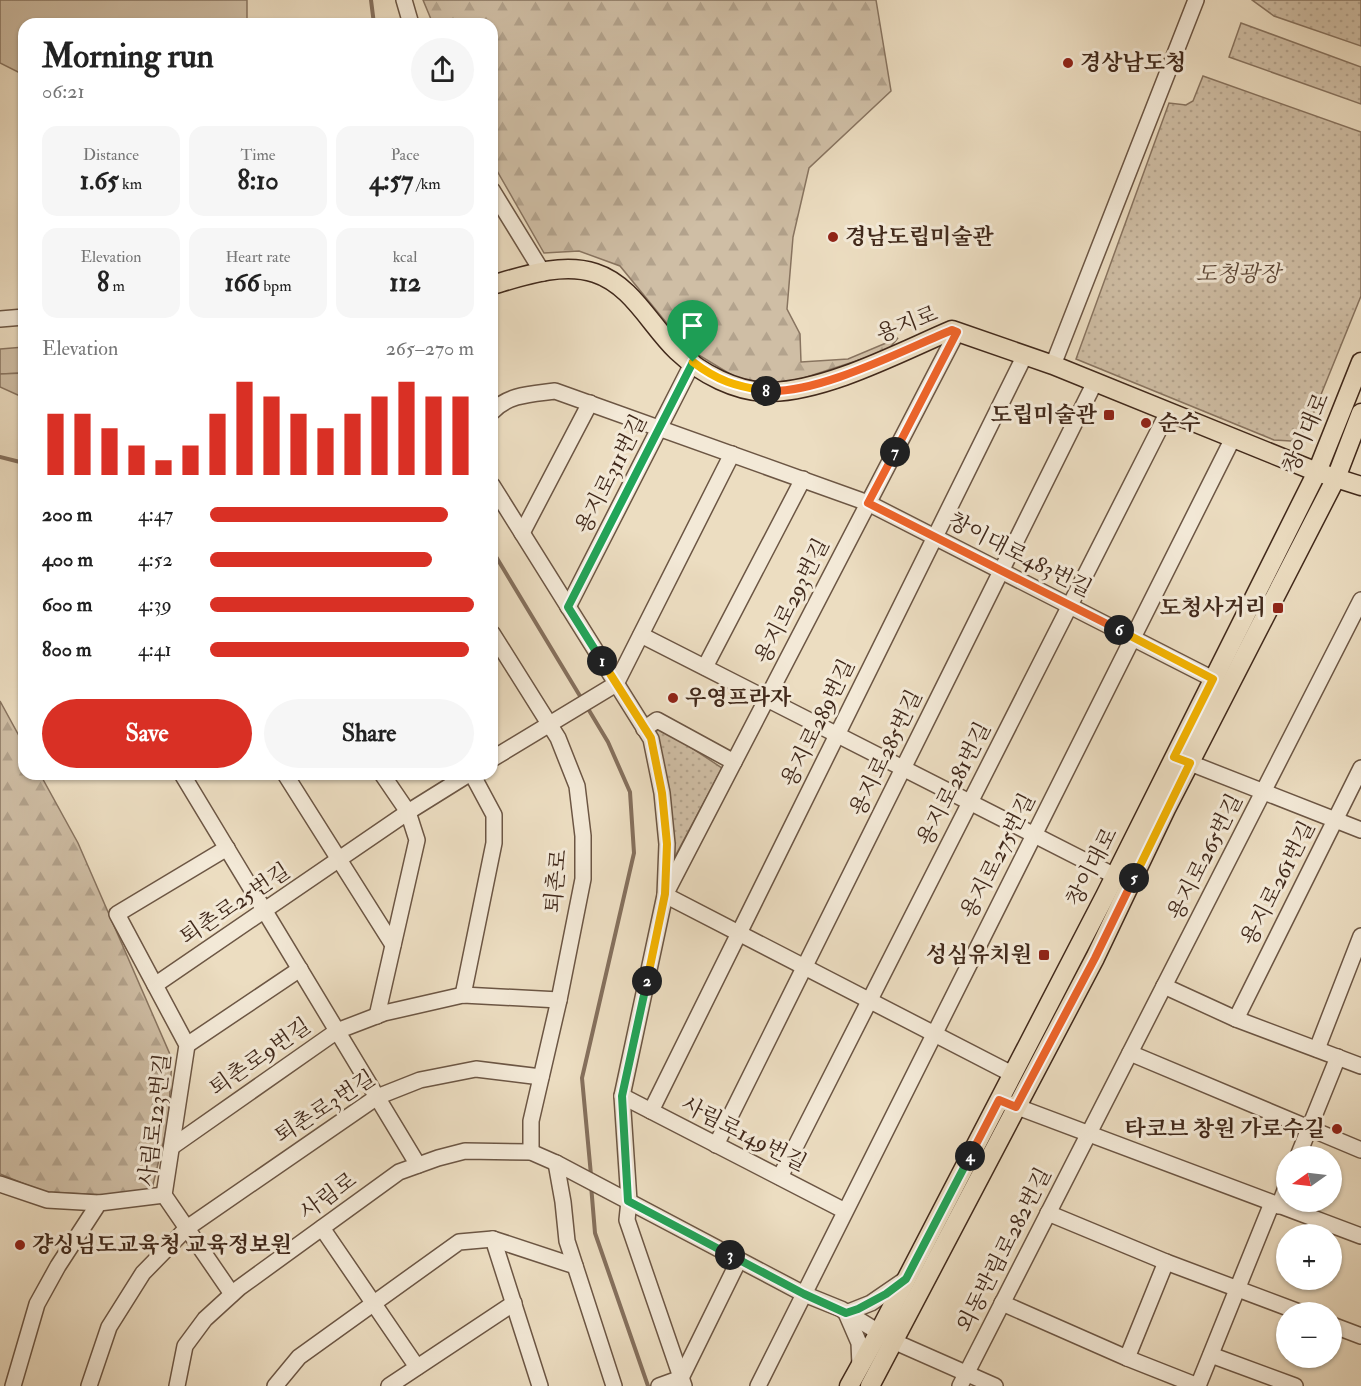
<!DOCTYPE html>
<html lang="en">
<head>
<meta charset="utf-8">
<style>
	:root { --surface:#fff; --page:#f6f6f6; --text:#222; --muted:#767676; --accent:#d93025 }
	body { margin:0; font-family:"IM FELL Double Pica","Noto Serif KR",serif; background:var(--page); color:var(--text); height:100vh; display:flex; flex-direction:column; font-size:22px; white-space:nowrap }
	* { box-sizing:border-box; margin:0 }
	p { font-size:20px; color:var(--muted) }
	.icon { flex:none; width:33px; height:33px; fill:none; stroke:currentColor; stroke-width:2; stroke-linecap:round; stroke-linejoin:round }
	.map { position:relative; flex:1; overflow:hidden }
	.drawer { position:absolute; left:18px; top:18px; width:480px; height:762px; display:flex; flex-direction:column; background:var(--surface); border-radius:18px; box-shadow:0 2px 4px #0004 }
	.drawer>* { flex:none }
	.needle { width:39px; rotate:256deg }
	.buttons { position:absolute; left:1276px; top:1146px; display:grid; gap:12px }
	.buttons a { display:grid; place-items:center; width:66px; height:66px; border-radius:50%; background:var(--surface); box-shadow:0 2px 4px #0004; font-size:30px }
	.pin { position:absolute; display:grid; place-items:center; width:51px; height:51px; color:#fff; margin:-62px -26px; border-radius:50% 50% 50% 0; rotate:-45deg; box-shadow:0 0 6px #0007 }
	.pin .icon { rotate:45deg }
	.km { position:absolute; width:30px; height:30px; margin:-15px; border-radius:50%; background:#222; color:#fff; font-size:16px; line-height:30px; text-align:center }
	.round { display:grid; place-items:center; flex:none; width:63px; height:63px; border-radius:32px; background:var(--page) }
	.headline { display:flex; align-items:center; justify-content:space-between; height:102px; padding:0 24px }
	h1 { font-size:33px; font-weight:700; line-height:45px }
	.metrics { display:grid; grid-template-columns:repeat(3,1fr); gap:9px; height:102px; padding:6px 24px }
	.metrics div { display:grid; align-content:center; border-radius:15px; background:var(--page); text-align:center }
	.metrics b { font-size:26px; font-weight:700 }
	.metrics small { font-size:16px; font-weight:400 }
	.metrics p { font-size:16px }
	.chart { height:168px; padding:12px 24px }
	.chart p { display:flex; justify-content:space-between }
	.chart svg { width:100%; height:108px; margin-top:6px; stroke:var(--accent); stroke-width:6 }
	.cta { display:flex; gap:12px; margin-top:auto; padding:12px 24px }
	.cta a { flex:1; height:69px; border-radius:36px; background:var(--accent); color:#fff; font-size:24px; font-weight:700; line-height:69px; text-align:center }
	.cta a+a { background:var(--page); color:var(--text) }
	ul { padding:0 24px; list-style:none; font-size:20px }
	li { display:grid; grid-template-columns:96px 72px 1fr; align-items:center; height:45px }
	li i { height:15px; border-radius:8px; background:var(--accent) }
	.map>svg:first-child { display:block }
	.grass { fill:#cfbea5; stroke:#887460; stroke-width:1.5 }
	.forest { fill:url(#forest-firs); stroke:#887460; stroke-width:1.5 }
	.park { fill:url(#park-dots); stroke:#887460; stroke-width:1.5 }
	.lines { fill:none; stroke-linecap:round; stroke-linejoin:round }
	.stream { stroke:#85705d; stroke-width:4 }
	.minor-casing { stroke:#6c5644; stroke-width:18 }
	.major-casing { stroke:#41291b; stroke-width:21 }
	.minor { stroke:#f3e9d7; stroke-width:15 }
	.major { stroke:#ecddc1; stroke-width:18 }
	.split-1-casing { stroke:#fff; stroke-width:12 }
	.split-2-casing { stroke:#fff; stroke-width:12 }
	.split-3-casing { stroke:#fff; stroke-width:12 }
	.split-4-casing { stroke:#fff; stroke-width:12 }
	.split-5-casing { stroke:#fff; stroke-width:12 }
	.split-6-casing { stroke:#fff; stroke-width:12 }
	.split-7-casing { stroke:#fff; stroke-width:12 }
	.split-8-casing { stroke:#fff; stroke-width:12 }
	.split-9-casing { stroke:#fff; stroke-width:12 }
	.split-1 { stroke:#22a559; stroke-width:8 }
	.split-2 { stroke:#f5b400; stroke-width:8 }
	.split-3 { stroke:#22a559; stroke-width:8 }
	.split-4 { stroke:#22a559; stroke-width:8 }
	.split-5 { stroke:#f0652b; stroke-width:8 }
	.split-6 { stroke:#f5b400; stroke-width:8 }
	.split-7 { stroke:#f0652b; stroke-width:8 }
	.split-8 { stroke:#f0652b; stroke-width:8 }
	.split-9 { stroke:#f5b400; stroke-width:8 }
	.poi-dot { fill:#8f2418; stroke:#f3e9d7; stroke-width:2 }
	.labels { text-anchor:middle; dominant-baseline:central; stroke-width:6; stroke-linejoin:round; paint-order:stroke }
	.poi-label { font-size:22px; font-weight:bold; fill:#41291b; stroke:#f3e9d7; text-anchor:start }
	.park-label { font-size:22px; font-style:italic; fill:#5d4737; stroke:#f3e9d7 }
	.street-label { font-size:22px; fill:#41291b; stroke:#f3e9d7 }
</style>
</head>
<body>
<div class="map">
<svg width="1361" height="1386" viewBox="0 0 1361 1386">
	<defs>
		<pattern id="forest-firs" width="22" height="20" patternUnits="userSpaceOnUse" patternTransform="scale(1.5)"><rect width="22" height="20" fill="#cfbea5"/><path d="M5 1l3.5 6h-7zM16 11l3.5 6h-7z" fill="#b3a38d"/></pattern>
		<pattern id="park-dots" width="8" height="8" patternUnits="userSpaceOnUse" patternTransform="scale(1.5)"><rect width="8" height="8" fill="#cfbea5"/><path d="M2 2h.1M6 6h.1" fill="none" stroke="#b3a38d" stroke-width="1.8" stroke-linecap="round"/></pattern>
	</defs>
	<rect width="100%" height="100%" fill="#ecddc1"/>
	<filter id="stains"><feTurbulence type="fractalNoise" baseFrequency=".00333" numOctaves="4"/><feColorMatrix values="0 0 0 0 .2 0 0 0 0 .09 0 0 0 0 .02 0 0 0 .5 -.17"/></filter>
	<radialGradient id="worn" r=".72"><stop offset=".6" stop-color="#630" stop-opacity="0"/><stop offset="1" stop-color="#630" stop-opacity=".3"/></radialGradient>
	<g class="grass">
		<polygon points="0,0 247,0 247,24 24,24 24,75 0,63"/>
		<polygon points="24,347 24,373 0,374 0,349"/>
	</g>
	<g class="forest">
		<polygon points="423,0 876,0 891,91 809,168 793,237 787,309 800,334 801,362 848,359 898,338 887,351 782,385 740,380 687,348 620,266 579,251 544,253 492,162 492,24 433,24"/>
		<polygon points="24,373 24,396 20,396 0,387 0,374"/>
		<polygon points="0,701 24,745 24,774 40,774 78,843 172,1059 168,1123 150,1197 44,1192 0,1174"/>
	</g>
	<g class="park">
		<polygon points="1252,0 1361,0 1361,46 1274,16"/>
		<polygon points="1241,23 1361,67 1361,104 1229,57"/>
		<polygon points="1203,76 1361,132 1361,296 1307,429 1291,441 1274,440 1076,359 1169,103 1186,105 1193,101"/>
		<polygon points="660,727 722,768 671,864 667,803 656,732"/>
	</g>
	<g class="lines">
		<g class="stream">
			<polyline points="371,0 374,24"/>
			<polyline points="0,457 24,463"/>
			<polyline points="492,550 583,701"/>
			<polyline points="587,707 608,742 630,792 634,853 582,1078 591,1175"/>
			<polyline points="591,1185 595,1233 648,1386"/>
		</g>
		<defs>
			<g id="minor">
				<polyline points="404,0 411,24"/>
				<polyline points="492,190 543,273"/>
				<polyline points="0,319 24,317"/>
				<polyline points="957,332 665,895 1012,1074"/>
				<polyline points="1053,365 1196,0"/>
				<path d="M492,412C508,394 533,394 555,391L868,503L1213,679"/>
				<polyline points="492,485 651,739 662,793 667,844 665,895 622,1096 629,1201 627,1220 684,1386"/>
				<polyline points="522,533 590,403"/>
				<polyline points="568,607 693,362"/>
				<polyline points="492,633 558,738 577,786 583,836 583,879 559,1000 531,1121 531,1152"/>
				<polyline points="641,635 1115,876"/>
				<polyline points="705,667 803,479"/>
				<polyline points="644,729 657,720 734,762"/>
				<polyline points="492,759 616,684 732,454"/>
				<polyline points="1180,759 1361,830"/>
				<polyline points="182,774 418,1165"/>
				<polyline points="285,774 393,945"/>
				<polyline points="227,848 117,914 187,1045 164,1195 232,1294"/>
				<polyline points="155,985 408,812 469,774"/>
				<polyline points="1164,986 1236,1019 1361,1066"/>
				<polyline points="463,995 494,843 494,815 472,774"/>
				<polyline points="377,1016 417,840 408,812 382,774"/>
				<polyline points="1236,1019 1361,768"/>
				<polyline points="187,1045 300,969"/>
				<polyline points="1317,1049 1361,936"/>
				<polyline points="1130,1053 1361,1150"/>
				<polyline points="622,1096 845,1211"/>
				<polyline points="1007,1103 1361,1236"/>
				<polyline points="651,1111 1025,355"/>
				<polyline points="716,1145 1095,382"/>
				<polyline points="173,1146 337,1031 384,1013 463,995 559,1000"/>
				<polyline points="1298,1156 1338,1057"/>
				<polyline points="556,1163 563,1202 567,1241 614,1386"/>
				<polyline points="780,1177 1168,412"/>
				<polyline points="0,1184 47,1200 99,1203"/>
				<polyline points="1279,1206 1287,1185"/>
				<polyline points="1048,1213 1166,1262 1299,1312"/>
				<polyline points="322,1228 417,1367"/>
				<polyline points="493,1239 540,1386"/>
				<polyline points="1002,1303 1127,1358 1198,1386"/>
				<polyline points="846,1313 871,1303 906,1279"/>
				<polyline points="846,1313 859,1343 860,1366"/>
				<polyline points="1332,1325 1361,1336"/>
				<polyline points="1211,1355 1295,1386"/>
				<polyline points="1127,1358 1166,1262"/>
				<polyline points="13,1386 37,1304 58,1266 99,1203 164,1195"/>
				<polyline points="89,1386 109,1327 143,1273 187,1228 377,1097 420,1080 476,1069 541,1077"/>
				<polyline points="177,1386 185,1346 205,1319 239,1288 399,1172 438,1158 465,1151 531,1152 556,1163 804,1294 841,1309 893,1341 995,1386"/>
				<polyline points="275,1386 299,1357 459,1242 493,1239 575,1266"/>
				<polyline points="389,1386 514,1303"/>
				<polyline points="659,1386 681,1378 739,1260"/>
				<polyline points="758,1386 1233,438"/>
				<polyline points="960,1386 1361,600"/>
				<polyline points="1198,1386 1272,1203"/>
			</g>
			<g id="major">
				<path d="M492,285C523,276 562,262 595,273C632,285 650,325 677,351C700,373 737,393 771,392C829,390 898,353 952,330L1053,365L1317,472L1361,486"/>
				<polyline points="849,1386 879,1332 1105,896 1317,472 1361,362"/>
				<polyline points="870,1386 1095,958 1166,809 1336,478 1361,413"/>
			</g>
		</defs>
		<use href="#minor" class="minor-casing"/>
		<use href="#major" class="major-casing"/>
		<use href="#minor" class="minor"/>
		<use href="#major" class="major"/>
	</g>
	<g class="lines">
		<defs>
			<polyline id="split-1" points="602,661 568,607 693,362"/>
			<polyline id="split-2" points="602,661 651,738 662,793 667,844 665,894 647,981"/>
			<polyline id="split-3" points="647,981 622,1096 628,1201 730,1255"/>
			<polyline id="split-4" points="730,1255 804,1294 846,1313 858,1309 886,1294 906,1279 970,1156"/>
			<polyline id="split-5" points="970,1156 999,1100 1016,1107 1095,958 1134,878"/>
			<polyline id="split-6" points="1119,630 1213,679 1174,757 1190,763 1134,878"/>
			<polyline id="split-7" points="895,452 868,503 1119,630"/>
			<path id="split-8" d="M766,391C819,394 901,351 952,330L957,332L895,452"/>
			<path id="split-9" d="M693,362C718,381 735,386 766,391"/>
		</defs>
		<use href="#split-1" class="split-1-casing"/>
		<use href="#split-2" class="split-2-casing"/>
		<use href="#split-3" class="split-3-casing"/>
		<use href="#split-4" class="split-4-casing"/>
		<use href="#split-5" class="split-5-casing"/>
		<use href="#split-6" class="split-6-casing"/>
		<use href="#split-7" class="split-7-casing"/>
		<use href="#split-8" class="split-8-casing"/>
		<use href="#split-9" class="split-9-casing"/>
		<use href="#split-1" class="split-1"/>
		<use href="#split-2" class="split-2"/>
		<use href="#split-3" class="split-3"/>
		<use href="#split-4" class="split-4"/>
		<use href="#split-5" class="split-5"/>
		<use href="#split-6" class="split-6"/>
		<use href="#split-7" class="split-7"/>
		<use href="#split-8" class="split-8"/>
		<use href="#split-9" class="split-9"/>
	</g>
	<g class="poi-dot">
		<circle cx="1068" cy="63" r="6"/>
		<circle cx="833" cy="237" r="6"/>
		<rect x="1103" y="409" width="12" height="12" rx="3"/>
		<circle cx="1146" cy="423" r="6"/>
		<rect x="1272" y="602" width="12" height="12" rx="3"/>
		<circle cx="673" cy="698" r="6"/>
		<rect x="1038" y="949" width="12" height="12" rx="3"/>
		<circle cx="1337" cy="1129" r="6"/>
		<circle cx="20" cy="1245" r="6"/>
	</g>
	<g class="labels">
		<g class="poi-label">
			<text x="1080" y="63">경상남도청</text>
			<text x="845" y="237">경남도립미술관</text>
			<text x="1097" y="415" text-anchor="end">도립미술관</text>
			<text x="1158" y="423">순수</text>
			<text x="1266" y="608" text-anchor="end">도청사거리</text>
			<text x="685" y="698">우영프라자</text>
			<text x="1032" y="955" text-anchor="end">성심유치원</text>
			<text x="1325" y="1129" text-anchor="end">타코브 창원 가로수길</text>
			<text x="32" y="1245">걍싱님도교육청 교육정보원</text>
		</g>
		<g class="park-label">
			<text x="1238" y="274">도청광장</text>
		</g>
		<g class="street-label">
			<text transform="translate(907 324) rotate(-21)">용지로</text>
			<text transform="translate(1306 433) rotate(-67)">창이대로</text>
			<text transform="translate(611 474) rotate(-63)">용지로311번길</text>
			<text transform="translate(1020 555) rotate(27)">창이대로483번길</text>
			<text transform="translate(792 601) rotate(-63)">용지로293번길</text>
			<text transform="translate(818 723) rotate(-64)">용지로289번길</text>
			<text transform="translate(886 753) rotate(-64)">용지로285번길</text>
			<text transform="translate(954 784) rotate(-63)">용지로281번길</text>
			<text transform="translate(998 856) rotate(-63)">용지로275번길</text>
			<text transform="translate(1205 857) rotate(-63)">용지로265번길</text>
			<text transform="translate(1092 867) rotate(-63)">창이대로</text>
			<text transform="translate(556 881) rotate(-84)">퇴촌로</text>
			<text transform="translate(1278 883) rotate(-63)">용지로261번길</text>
			<text transform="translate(235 904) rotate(-34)">퇴촌로25번길</text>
			<text transform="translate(260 1057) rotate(-35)">퇴촌로9번길</text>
			<text transform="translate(325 1107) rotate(-33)">퇴촌로3번길</text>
			<text transform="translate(155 1120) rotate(-83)">사림로123번길</text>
			<text transform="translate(744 1134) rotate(27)">사림로149번길</text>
			<text transform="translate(328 1196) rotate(-36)">사림로</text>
			<text transform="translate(1004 1250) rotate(-63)">외동반림로282번길</text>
		</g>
	</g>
	<rect width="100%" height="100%" filter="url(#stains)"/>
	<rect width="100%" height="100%" fill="url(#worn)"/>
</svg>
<div class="buttons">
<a><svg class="needle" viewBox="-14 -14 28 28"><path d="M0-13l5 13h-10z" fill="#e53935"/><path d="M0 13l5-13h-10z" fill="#767676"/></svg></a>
<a>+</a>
<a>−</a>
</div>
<div class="pin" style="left:693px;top:362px;background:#1e9e55"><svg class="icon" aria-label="arrive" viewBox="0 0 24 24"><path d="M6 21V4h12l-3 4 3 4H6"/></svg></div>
<b class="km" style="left:602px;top:661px">1</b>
<b class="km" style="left:647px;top:981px">2</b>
<b class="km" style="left:730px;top:1255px">3</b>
<b class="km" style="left:970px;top:1156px">4</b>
<b class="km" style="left:1134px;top:878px">5</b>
<b class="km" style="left:1119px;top:630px">6</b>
<b class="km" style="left:895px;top:452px">7</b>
<b class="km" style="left:766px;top:391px">8</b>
<section class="drawer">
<div class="headline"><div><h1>Morning run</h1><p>06:21</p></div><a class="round"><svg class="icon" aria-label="share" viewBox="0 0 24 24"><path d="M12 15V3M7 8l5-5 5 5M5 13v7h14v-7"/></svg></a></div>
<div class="metrics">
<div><p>Distance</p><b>1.65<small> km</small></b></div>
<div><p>Time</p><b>8:10</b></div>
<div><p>Pace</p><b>4:57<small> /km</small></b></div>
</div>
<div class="metrics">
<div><p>Elevation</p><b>8<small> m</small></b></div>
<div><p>Heart rate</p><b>166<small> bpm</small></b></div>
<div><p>kcal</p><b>112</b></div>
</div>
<div class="chart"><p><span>Elevation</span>265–270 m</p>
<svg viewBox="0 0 160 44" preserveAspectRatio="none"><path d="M5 44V19M15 44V19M25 44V25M35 44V32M45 44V38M55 44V32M65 44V19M75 44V6M85 44V12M95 44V19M105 44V25M115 44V19M125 44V12M135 44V6M145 44V12M155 44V12"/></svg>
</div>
<ul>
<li><b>200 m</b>4:47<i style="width:90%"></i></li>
<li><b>400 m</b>4:52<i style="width:84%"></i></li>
<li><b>600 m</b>4:39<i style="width:100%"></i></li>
<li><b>800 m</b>4:41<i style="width:98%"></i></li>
</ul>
<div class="cta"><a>Save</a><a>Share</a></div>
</section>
</div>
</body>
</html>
